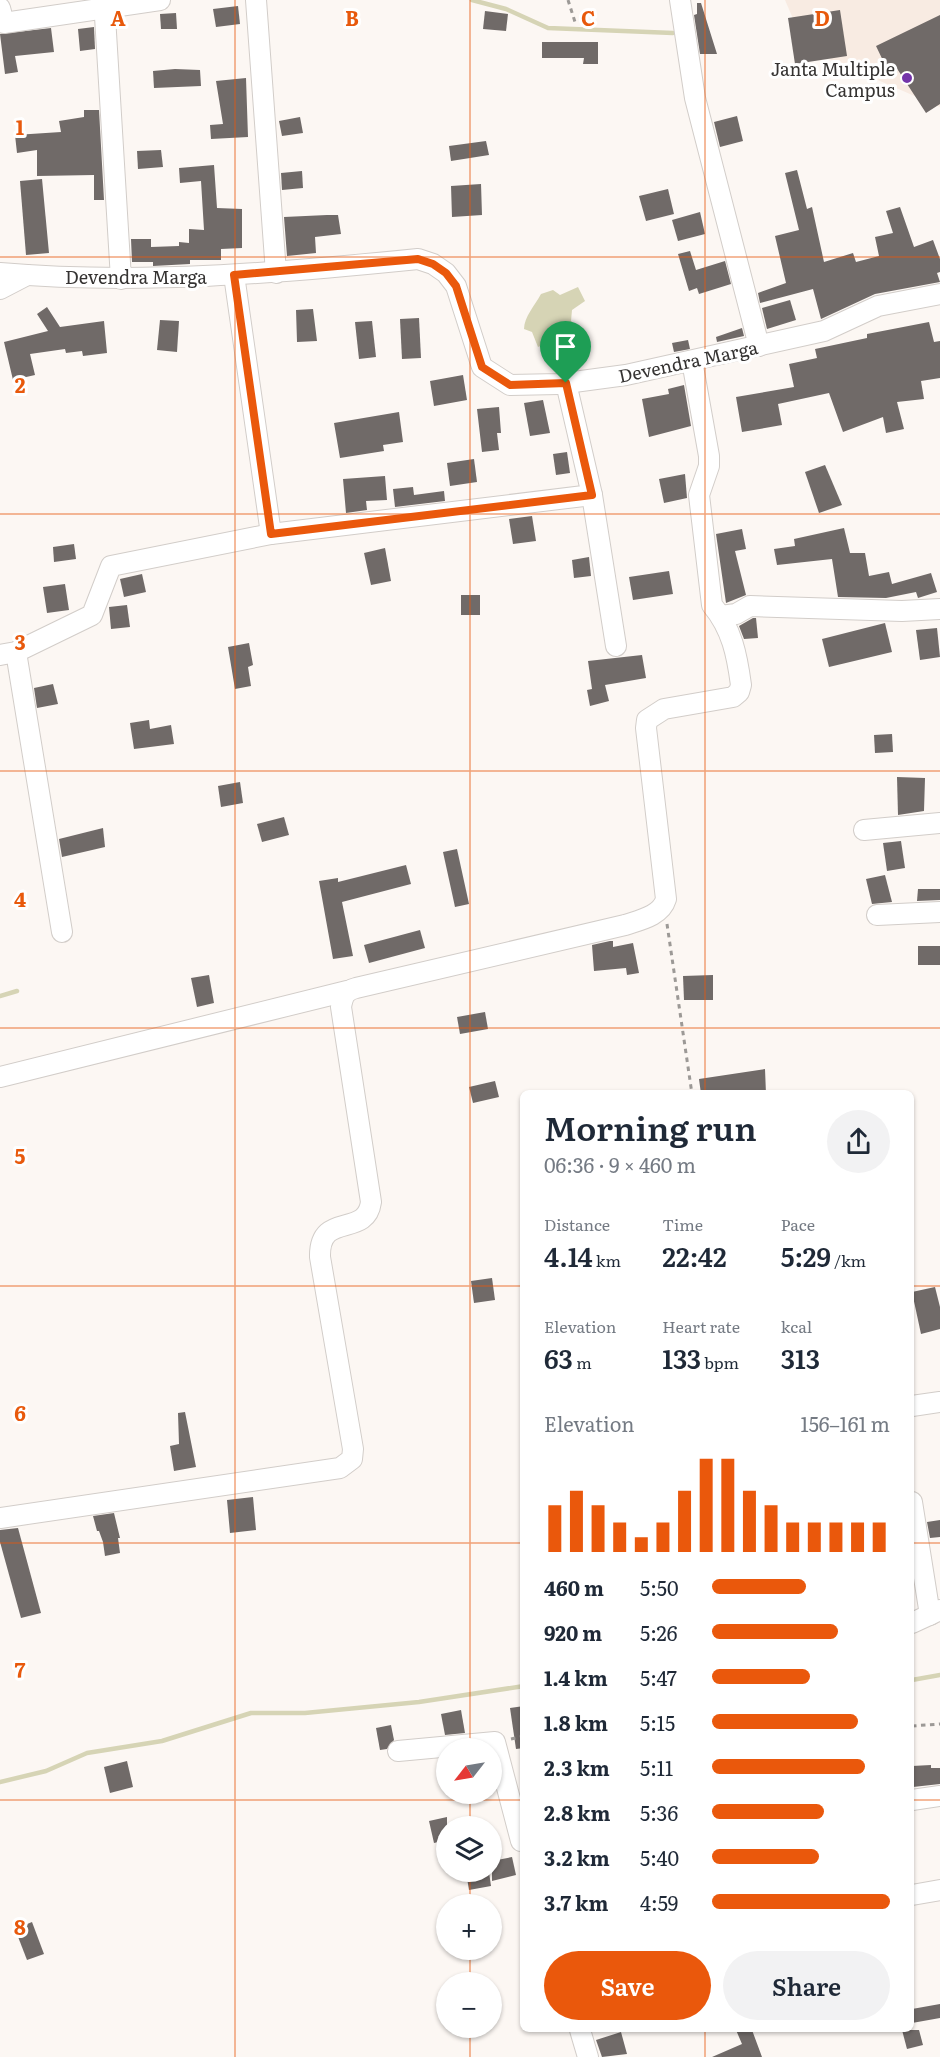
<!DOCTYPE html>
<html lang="en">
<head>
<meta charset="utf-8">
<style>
	:root { --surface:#fff; --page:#f2f2f3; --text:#1f2937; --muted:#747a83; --accent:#ea580c }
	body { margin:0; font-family:Literata,serif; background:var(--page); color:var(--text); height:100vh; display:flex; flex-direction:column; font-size:22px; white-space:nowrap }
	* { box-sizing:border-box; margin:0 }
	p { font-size:20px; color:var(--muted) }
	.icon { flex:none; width:33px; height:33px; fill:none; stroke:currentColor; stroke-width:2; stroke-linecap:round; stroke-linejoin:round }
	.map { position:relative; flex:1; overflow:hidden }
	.sheet { position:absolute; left:520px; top:1090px; width:394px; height:942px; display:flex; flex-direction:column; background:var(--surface); border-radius:9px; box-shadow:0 2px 4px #0004 }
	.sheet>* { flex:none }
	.needle { width:39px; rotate:239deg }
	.tools { position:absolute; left:436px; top:1738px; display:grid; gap:12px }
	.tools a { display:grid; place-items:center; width:66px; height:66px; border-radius:50%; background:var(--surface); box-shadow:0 2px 4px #0004; font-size:30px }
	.pin { position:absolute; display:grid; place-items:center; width:51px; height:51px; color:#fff; margin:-62px -26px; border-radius:50% 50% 50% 0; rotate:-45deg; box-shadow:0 0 6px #0007 }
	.pin .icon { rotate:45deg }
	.round { display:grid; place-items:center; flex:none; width:63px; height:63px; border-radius:32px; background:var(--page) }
	.head { display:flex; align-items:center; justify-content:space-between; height:102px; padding:0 24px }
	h1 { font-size:33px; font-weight:600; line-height:45px }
	.metrics { display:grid; grid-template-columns:repeat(3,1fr); gap:9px; height:102px; padding:6px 24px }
	.metrics div { display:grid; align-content:center }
	.metrics b { font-size:26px; font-weight:600 }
	.metrics small { font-size:16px; font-weight:400 }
	.metrics p { font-size:16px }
	.chart { height:168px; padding:12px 24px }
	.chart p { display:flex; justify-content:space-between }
	.chart svg { width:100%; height:108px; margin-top:6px; stroke:var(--accent); stroke-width:6 }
	.primary-button { display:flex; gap:12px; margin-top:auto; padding:12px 24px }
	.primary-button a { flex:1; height:69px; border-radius:36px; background:var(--accent); color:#fff; font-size:24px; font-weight:600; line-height:69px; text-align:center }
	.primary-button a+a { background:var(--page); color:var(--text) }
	ul { padding:0 24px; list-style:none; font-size:20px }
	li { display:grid; grid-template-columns:96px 72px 1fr; align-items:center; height:45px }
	li i { height:15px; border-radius:8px; background:var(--accent) }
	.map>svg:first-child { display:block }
	.built { fill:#f8ebe2 }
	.water { fill:#d6d4b5 }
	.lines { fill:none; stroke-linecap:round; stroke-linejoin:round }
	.stream { stroke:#d6d4b5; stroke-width:4.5 }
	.building { fill:#706a68 }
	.street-casing { stroke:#d2cdc9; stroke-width:22 }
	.path { stroke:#9c9996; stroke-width:3; stroke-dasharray:4.5 4.5; stroke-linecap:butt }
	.street { stroke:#fff; stroke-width:20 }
	.route-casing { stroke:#fff; stroke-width:12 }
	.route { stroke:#ea580c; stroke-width:8 }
	.grid { fill:none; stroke:#e8590c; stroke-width:1.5; stroke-opacity:0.55 }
	.poi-dot { fill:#7434a9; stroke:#fff; stroke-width:2 }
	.labels { text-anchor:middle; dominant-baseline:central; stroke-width:6; stroke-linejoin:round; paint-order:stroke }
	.poi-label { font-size:18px; fill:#353332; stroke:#fff; text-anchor:end }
	.street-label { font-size:18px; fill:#353332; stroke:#fff }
	.grid-label { font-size:20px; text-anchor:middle; font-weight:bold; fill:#e8590c; stroke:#fff; stroke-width:6; stroke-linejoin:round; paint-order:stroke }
</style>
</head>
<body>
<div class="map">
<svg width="940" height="2057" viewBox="0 0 940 2057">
	<rect width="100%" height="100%" fill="#fcf7f3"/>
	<polygon class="built" points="785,0 940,0 940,107 806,49"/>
	<path class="water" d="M578,287L585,301L572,310L571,321L580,331L570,341L561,344L557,338L538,347L532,332L524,329C524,317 535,305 541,294L553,290L560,295Z"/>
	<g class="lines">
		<g class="stream">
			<polyline points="472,0 506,9 548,28 673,33"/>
			<polyline points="0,996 17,991"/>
			<polyline points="912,1680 940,1675"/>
			<polyline points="0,1782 46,1771 87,1753 162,1741 251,1713 305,1713 419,1702 524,1686"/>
		</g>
	</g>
	<g class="building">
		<polygon points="697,3 701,3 717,54 700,54 694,15 697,14"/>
		<polygon points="238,6 240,24 216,27 213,9"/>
		<polygon points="840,10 847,56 795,64 788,18"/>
		<polygon points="485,11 508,14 506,31 483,29"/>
		<polygon points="176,13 177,29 161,29 160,14"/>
		<polygon points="940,15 940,104 926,113 896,67 888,71 876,46"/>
		<polygon points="94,27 95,49 80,51 78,29"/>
		<polygon points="51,28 54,52 15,56 18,72 5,74 0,34"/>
		<polygon points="542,42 598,42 598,64 583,64 584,58 542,58"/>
		<polygon points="175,69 200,70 201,86 154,88 153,71"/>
		<polygon points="246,78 248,137 211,139 210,125 223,124 216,81"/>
		<polygon points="84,110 99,110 104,200 94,200 94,175 37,176 37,150 17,153 15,135 61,132 59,121 84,117"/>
		<polygon points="737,116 743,141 720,147 714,122"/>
		<polygon points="300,117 303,133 282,136 279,121"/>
		<polygon points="486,141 489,155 451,161 449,146"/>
		<polygon points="161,150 163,167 138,169 137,151"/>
		<polygon points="214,165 217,208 242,209 242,248 221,249 221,260 190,260 190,264 153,266 153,262 132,262 131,239 151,239 151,247 179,246 179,242 189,243 189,229 204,230 201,181 180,183 179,168"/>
		<polygon points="797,170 807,209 812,207 824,262 853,253 856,262 879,256 875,237 893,233 886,211 900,207 914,247 933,240 940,259 940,272 937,273 940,282 875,294 821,319 813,289 760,303 758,293 786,283 775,236 799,230 785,173"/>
		<polygon points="302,171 303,188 282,190 281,173"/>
		<polygon points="42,179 49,253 26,255 20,181"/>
		<polygon points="481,184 482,215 452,217 451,186"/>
		<polygon points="668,189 674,214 646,221 639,196"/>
		<polygon points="700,212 705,234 678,241 672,220"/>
		<polygon points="327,215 338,215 341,234 315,237 316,253 287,256 284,217"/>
		<polygon points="690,251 696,270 725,261 731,284 699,294 697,288 689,291 678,254"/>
		<polygon points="790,300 796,320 767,329 762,308"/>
		<polygon points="47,307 60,327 104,321 107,353 83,356 82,351 66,353 65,349 30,354 35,375 13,380 4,342 48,331 37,314"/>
		<polygon points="313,309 317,341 297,342 296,310"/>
		<polygon points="419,318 421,358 402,359 400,319"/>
		<polygon points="160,320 179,321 177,352 157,350"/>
		<polygon points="372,321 376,357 359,359 355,322"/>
		<polygon points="929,322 934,342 940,341 940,378 921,381 924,399 897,402 904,429 886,433 883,417 843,432 829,393 778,404 782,425 742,432 736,397 794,387 789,364 817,358 815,349 867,338 867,334"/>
		<polygon points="742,328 744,336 717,342 716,337"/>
		<polygon points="688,340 690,349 674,352 672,343"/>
		<polygon points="463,375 467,400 434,406 430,381"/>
		<polygon points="684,385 691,426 649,437 642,399 669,394 668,389"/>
		<polygon points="543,400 550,433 530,436 524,403"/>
		<polygon points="499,407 501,433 497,433 499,450 482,452 477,409"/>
		<polygon points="399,412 403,442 383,445 384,451 340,458 334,423"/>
		<polygon points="567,452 570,473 556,475 553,454"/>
		<polygon points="474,459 477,482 450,486 447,463"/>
		<polygon points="825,465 842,505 819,513 805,472"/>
		<polygon points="685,474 687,498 664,503 659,479"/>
		<polygon points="385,476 387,500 366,501 367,510 346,513 343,479"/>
		<polygon points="413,487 414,495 444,491 445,501 395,507 393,489"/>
		<polygon points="532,516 536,541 513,544 509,519"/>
		<polygon points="844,528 850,553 865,553 869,576 889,572 892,584 931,573 937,592 918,598 916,592 886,598 838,597 832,559 777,565 774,549 795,546 794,539"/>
		<polygon points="742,529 746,549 735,551 746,595 726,603 716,534"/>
		<polygon points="74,544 76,559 54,562 53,547"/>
		<polygon points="385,548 391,581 371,585 364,553"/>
		<polygon points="589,557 591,576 574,578 572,560"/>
		<polygon points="669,571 673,594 633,600 629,577"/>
		<polygon points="142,574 146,592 124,597 120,579"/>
		<polygon points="65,584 69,610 47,613 43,587"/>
		<rect x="461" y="595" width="19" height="20"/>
		<polygon points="127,605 130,627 111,629 109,607"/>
		<polygon points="753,618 756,618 758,638 744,639 739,626"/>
		<polygon points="885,623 892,652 829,667 822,639"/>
		<polygon points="937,628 940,657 920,660 916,630"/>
		<polygon points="249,643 253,665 248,667 251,686 235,689 228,647"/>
		<polygon points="642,655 646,678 605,685 609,701 590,706 587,690 592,689 588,661"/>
		<polygon points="53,684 58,704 37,708 34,688"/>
		<polygon points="149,720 150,729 171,725 174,744 134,749 130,723"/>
		<polygon points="892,734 893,752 875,753 874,735"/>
		<polygon points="897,777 925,778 924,811 898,815"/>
		<polygon points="240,782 243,803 221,807 218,786"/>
		<polygon points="284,817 289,835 262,842 257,824"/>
		<polygon points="103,828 105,847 62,857 59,839"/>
		<polygon points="901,841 905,868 887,871 883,843"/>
		<polygon points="457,849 469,904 455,907 443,852"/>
		<polygon points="406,865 411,884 342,902 353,956 333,959 319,881 338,878 338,882"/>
		<polygon points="885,875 892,902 872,904 866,879"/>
		<polygon points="918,889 940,889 940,900 917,901"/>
		<polygon points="420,930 425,948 369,963 364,945"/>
		<polygon points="610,941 613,941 613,947 633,943 639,973 627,975 626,968 594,971 592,945"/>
		<rect x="918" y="946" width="22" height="19"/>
		<polygon points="209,975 214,1003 197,1007 191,978"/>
		<polygon points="713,975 713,1000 684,1000 683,976"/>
		<polygon points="485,1012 488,1029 460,1034 457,1017"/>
		<polygon points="765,1069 766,1094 752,1094 752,1090 732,1094 701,1094 699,1079"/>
		<polygon points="495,1081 499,1097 473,1103 469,1087"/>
		<polygon points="492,1278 495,1300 474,1303 471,1281"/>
		<polygon points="935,1287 940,1307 940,1329 921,1334 912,1292"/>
		<polygon points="185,1412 196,1467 174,1471 170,1446 179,1444 178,1413"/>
		<polygon points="253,1497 256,1530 230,1533 227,1500"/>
		<polygon points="114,1513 120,1538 118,1538 120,1553 105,1556 103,1542 99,1531 97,1531 93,1516"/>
		<polygon points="940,1520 940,1537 930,1538 927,1522"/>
		<polygon points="18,1528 41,1613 21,1618 0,1542 0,1530"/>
		<polygon points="524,1706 524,1748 516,1749 510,1708"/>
		<polygon points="461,1710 465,1733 445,1735 441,1714"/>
		<polygon points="391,1725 394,1740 387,1749 380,1750 376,1728"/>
		<polygon points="127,1761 133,1787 110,1793 104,1767"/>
		<polygon points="931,1765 931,1768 940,1768 940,1784 913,1787 912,1766"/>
		<polygon points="447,1817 447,1840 434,1843 429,1821"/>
		<polygon points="512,1857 516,1875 492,1881 492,1861"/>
		<polygon points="466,1872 489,1872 491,1886 469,1890"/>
		<polygon points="32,1922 44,1954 27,1960 15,1929"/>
		<polygon points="940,2004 940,2018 912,2023 912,2009"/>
		<polygon points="736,2030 752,2030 762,2057 712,2057 742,2044"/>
		<polygon points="902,2030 919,2030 923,2045 907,2049"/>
		<polygon points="621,2032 627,2054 602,2057 596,2040"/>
	</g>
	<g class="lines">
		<defs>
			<g id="street">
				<polyline points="104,0 121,279"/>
				<polyline points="256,0 276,273"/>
				<polyline points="680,0 695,98 759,346"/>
				<polyline points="0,8 4,23 160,0"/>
				<path d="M0,273C140,285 279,273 418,259L433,264L446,273L456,286L482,367L510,385L559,384L626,375L824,331L878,306L940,294"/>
				<polyline points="234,275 271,534 592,495 566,383"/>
				<polyline points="0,289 27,275"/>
				<polyline points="592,495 616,646"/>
				<polyline points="721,616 736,614 750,606 902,611 940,609"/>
				<polyline points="16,652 62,932"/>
				<polyline points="0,655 16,652 92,615 111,566 271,534"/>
				<polyline points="864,830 940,823"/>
				<polyline points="877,915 940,912"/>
				<polyline points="0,1077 347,991"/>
				<polyline points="912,1406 940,1402"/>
				<polyline points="912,1502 930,1615"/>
				<path d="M0,1518L340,1468L352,1459L353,1449L320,1257C319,1210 366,1239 371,1202L341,1007C343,996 345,991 356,988L625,925C640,920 661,916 666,899L646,728L647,720L664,709L733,697L739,692L741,685C737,655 732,629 712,605L699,495L709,466V456L692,361"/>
				<polyline points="912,1623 940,1610"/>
				<polyline points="398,1751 495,1742 521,1841 524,1840"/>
				<polyline points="912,1800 940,1796"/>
				<polyline points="912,1895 940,1890"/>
				<polyline points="580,2030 588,2057"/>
			</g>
		</defs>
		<use href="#street" class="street-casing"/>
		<g class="path">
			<polyline points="568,0 576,25"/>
			<polyline points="667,924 692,1094"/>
			<polyline points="912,1726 940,1724"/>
			<polyline points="511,1739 524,1736"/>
		</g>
		<use href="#street" class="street"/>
	</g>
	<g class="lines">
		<defs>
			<polygon id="route" points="418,259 433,264 446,273 456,286 482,367 510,385 566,383 592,495 271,534 234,275"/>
		</defs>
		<use href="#route" class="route-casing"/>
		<use href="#route" class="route"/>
	</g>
	<path class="grid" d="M235,0V2057M470,0V1749M705,0V1094M0,257H940M0,514H940M0,771H940M0,1028H940M0,1286H524M912,1286H940M0,1543H524M912,1543H940M470,1794V1827M0,1800H524M912,1800H940M470,1872V1905M470,1950V1983M470,2028V2057M705,2030V2057"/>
	<circle class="poi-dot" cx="907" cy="78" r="6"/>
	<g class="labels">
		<g class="poi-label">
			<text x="895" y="68">Janta Multiple<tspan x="895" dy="21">Campus</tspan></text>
		</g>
		<g class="street-label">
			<text x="136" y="276">Devendra Marga</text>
			<text transform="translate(688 361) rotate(-12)">Devendra Marga</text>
		</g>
	</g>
	<g class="grid-label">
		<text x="118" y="26">A</text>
		<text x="352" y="26">B</text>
		<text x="588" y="26">C</text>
		<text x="822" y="26">D</text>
		<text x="20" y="135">1</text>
		<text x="20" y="393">2</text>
		<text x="20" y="650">3</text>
		<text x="20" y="907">4</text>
		<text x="20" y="1164">5</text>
		<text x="20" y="1421">6</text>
		<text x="20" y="1678">7</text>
		<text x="20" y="1935">8</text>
	</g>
</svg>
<div class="tools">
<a><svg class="needle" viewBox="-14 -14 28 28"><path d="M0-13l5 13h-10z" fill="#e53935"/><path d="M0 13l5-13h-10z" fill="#747a83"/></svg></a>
<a><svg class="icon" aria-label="layers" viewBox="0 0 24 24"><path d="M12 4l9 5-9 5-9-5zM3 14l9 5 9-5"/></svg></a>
<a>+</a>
<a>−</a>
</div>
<div class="pin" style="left:566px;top:383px;background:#1e9e55"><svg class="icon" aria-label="arrive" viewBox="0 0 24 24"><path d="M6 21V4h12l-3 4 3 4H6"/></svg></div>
<section class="sheet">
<div class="head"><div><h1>Morning run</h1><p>06:36 · 9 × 460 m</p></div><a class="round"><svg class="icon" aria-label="share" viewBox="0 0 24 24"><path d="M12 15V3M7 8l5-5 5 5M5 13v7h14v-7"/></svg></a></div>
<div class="metrics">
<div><p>Distance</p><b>4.14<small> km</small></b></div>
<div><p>Time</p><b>22:42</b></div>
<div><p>Pace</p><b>5:29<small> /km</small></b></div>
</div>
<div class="metrics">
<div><p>Elevation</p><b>63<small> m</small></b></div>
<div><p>Heart rate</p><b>133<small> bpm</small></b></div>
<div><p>kcal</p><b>313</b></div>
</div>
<div class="chart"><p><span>Elevation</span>156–161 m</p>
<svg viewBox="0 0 160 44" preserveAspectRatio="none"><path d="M5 44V25M15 44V19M25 44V25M35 44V32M45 44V38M55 44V32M65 44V19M75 44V6M85 44V6M95 44V19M105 44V25M115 44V32M125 44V32M135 44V32M145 44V32M155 44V32"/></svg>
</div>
<ul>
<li><b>460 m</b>5:50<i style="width:53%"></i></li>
<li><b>920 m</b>5:26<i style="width:71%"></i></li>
<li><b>1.4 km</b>5:47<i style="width:55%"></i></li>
<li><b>1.8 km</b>5:15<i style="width:82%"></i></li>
<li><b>2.3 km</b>5:11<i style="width:86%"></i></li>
<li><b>2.8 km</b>5:36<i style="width:63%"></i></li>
<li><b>3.2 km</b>5:40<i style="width:60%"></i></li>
<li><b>3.7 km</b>4:59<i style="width:100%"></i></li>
</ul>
<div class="primary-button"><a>Save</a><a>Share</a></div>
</section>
</div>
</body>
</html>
